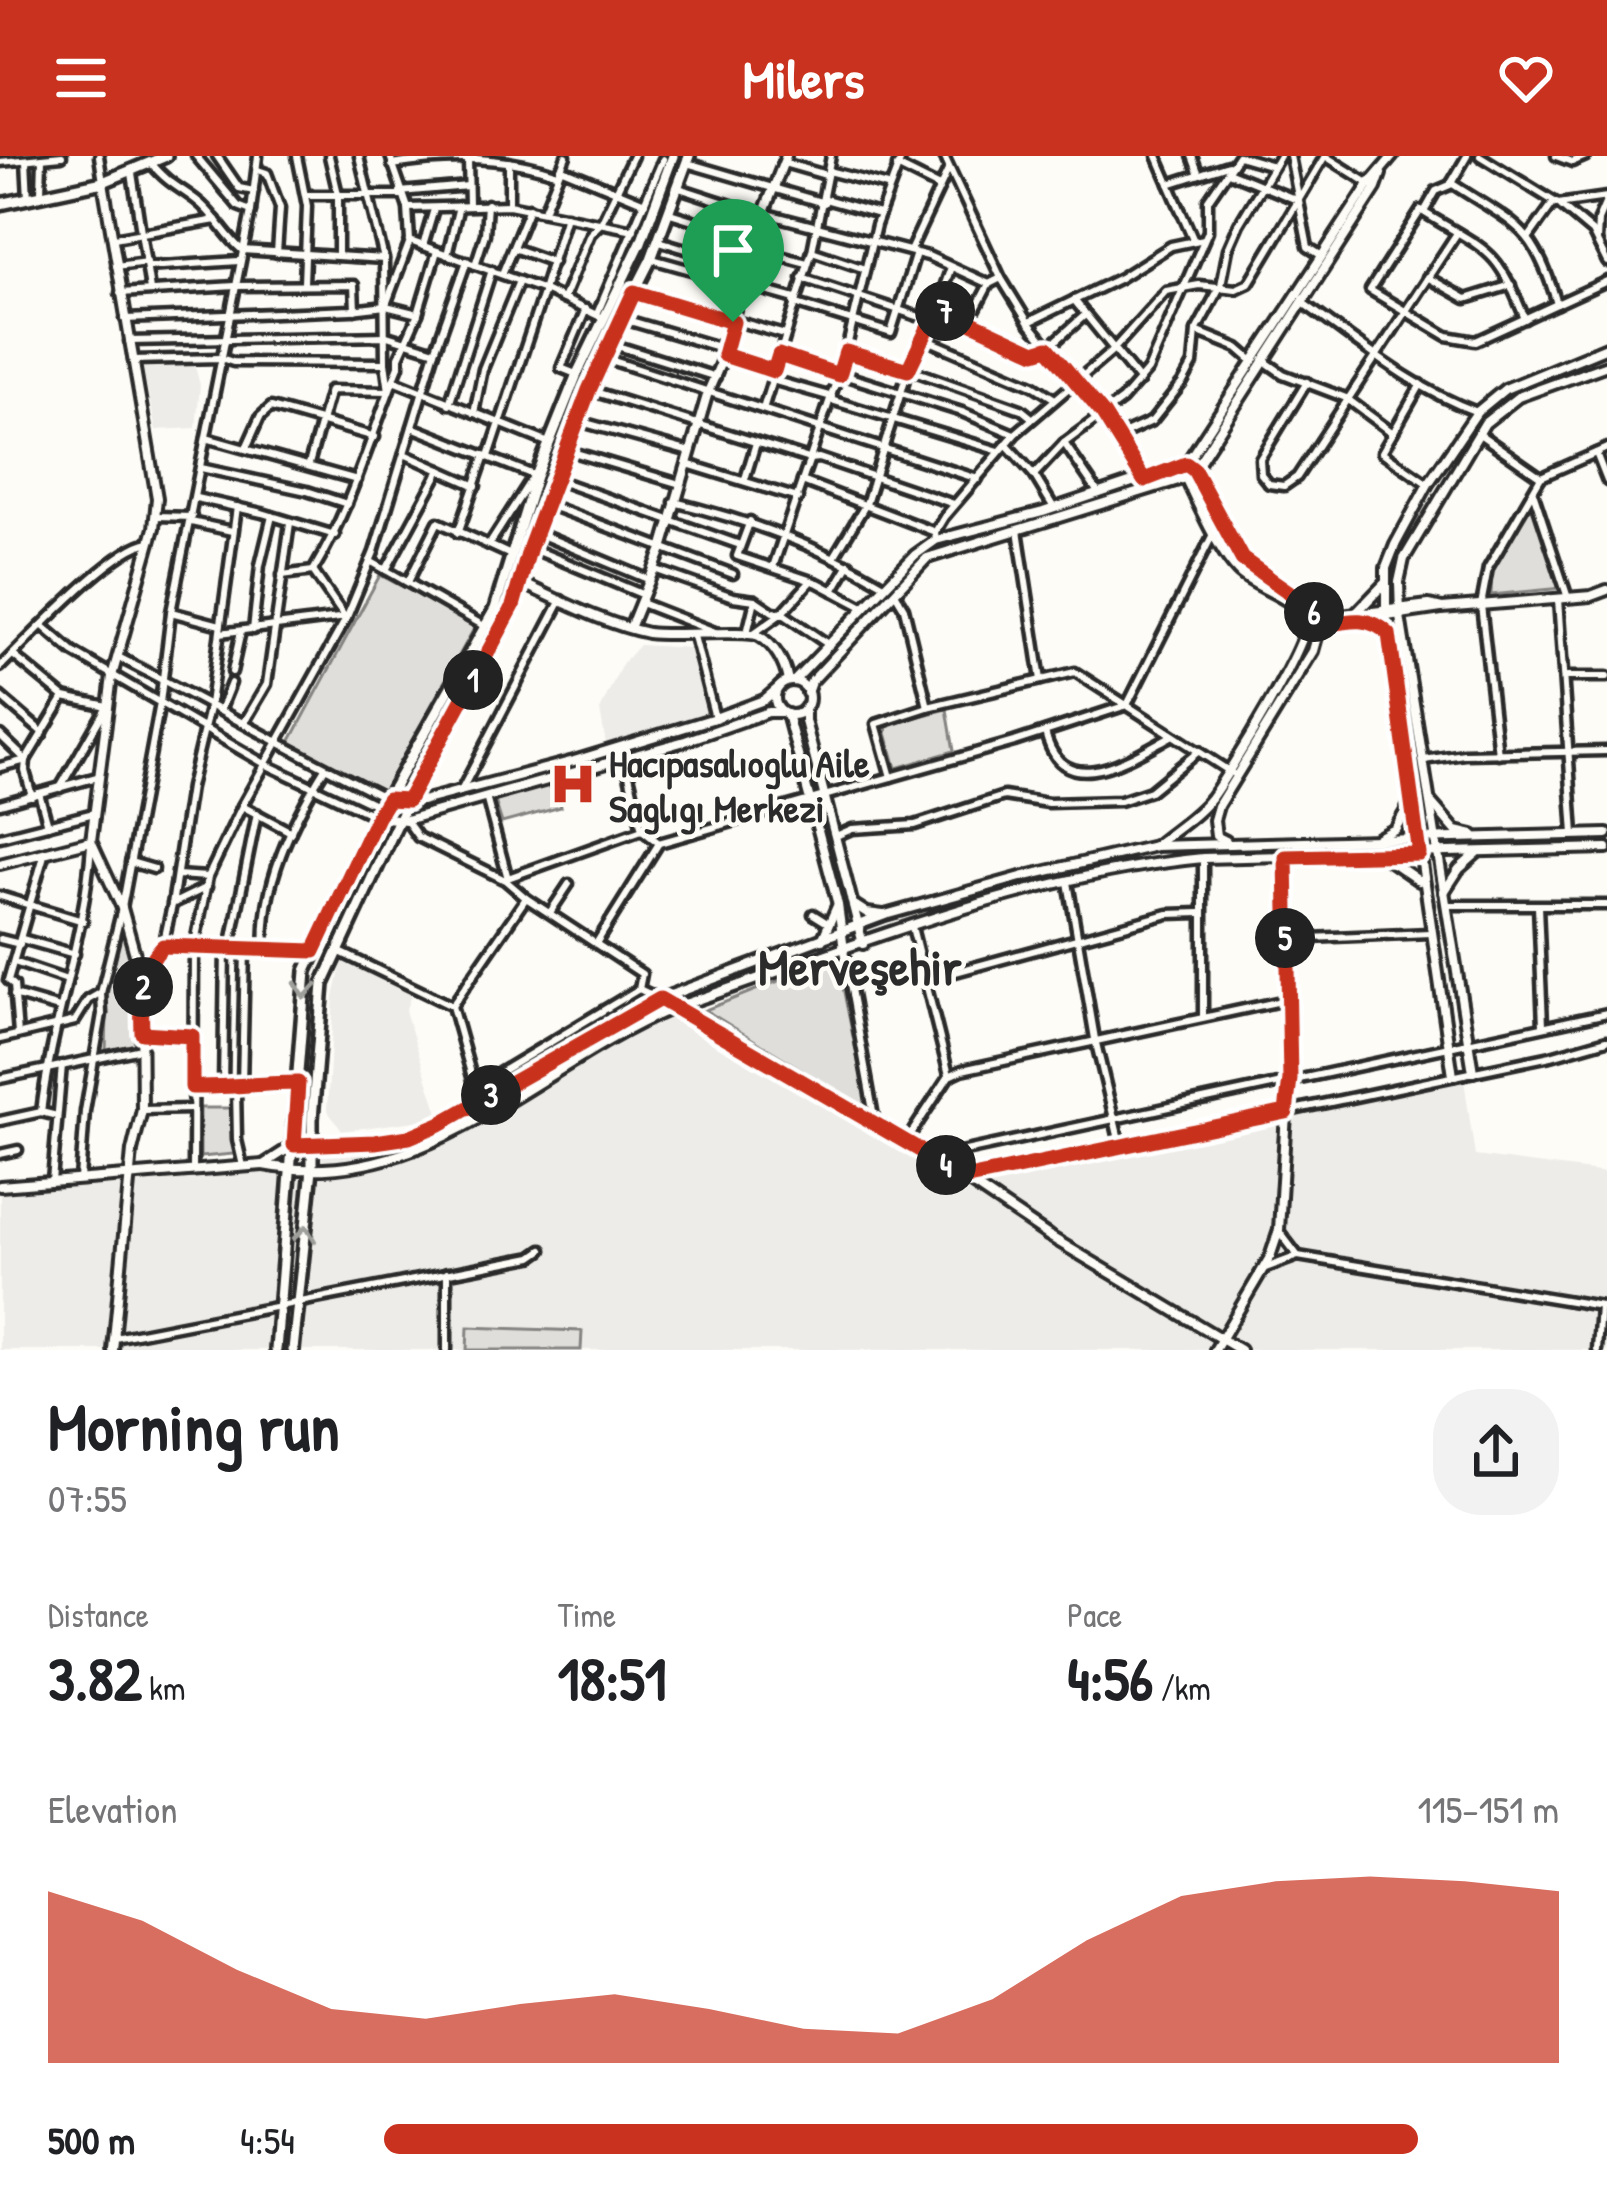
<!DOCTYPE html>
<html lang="en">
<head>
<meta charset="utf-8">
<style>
	:root { --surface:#fff; --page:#f2f2f2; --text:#202124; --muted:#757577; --accent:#c8321e }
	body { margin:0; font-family:"Patrick Hand",sans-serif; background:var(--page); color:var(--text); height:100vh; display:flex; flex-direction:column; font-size:45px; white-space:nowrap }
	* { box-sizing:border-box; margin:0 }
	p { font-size:39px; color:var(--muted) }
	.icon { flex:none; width:66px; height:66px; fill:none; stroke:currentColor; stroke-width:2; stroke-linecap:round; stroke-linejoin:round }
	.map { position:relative; height:1194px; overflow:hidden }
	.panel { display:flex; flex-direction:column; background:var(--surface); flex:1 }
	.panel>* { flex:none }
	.pin { position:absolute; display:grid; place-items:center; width:102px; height:102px; color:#fff; margin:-123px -51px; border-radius:50% 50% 50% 0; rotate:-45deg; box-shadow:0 0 12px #0007 }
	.pin .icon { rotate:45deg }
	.km { position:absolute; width:60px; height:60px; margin:-30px; border-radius:50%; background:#222; color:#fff; font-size:33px; line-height:60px; text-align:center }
	.round { display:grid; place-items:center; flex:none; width:126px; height:126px; border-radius:48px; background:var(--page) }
	.overview { display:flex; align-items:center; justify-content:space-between; height:204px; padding:0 48px }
	h1 { font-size:66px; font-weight:800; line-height:90px }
	.stats { display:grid; grid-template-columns:repeat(3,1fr); gap:18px; height:204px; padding:12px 48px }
	.stats div { display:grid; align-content:center }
	.stats b { font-size:60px; font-weight:800 }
	.stats small { font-size:33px; font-weight:400 }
	.stats p { font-size:33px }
	.chart { height:336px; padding:24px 48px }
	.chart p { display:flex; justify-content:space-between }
	.chart svg { width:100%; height:216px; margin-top:12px; fill:var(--accent); opacity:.7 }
	ul { padding:0 48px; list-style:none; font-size:39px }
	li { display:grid; grid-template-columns:192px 144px 1fr; align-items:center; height:90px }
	li i { height:30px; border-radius:15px; background:var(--accent) }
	header { display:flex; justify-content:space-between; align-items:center; height:156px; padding:0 48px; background:var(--accent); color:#fff; font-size:54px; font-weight:800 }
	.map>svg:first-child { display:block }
	.built { fill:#edece8 }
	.green { fill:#dfdeda; stroke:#858482; stroke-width:3 }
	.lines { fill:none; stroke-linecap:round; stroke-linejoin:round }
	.minor-casing { stroke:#2b2b2b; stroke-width:15 }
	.tertiary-casing { stroke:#2b2b2b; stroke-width:16 }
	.secondary-casing { stroke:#2b2b2b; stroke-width:18 }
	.minor { stroke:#fdfcf7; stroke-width:6 }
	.tertiary { stroke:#fdfcf7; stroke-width:8 }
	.secondary { stroke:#fdfcf7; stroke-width:9 }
	.oneway { stroke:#9e9e9b }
	.route-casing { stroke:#fff; stroke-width:24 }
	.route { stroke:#c8321e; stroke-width:15 }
	.labels { text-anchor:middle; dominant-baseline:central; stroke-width:9; stroke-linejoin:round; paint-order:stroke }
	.poi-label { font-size:39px; font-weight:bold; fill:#2b2b2b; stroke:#fdfcf7; text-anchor:start }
	.district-label { font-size:51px; font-weight:bold; fill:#2b2b2b; stroke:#fdfcf7 }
</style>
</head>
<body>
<header><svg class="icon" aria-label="menu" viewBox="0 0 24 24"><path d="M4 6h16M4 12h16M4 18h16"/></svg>Milers<svg class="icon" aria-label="heart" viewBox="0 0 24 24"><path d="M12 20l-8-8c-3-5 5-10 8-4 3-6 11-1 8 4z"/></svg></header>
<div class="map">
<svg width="1607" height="1194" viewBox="0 0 1607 1194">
	<rect width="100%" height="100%" fill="#fdfcf7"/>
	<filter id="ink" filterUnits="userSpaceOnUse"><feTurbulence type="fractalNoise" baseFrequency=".00833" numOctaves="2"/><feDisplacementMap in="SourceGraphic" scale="24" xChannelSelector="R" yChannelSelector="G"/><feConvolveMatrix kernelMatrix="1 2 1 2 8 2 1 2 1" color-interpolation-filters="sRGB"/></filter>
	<g filter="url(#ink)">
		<g class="built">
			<polygon points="194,207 200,229 196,272 156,274 142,208"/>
			<polygon points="639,489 690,492 707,559 606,588 600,554 622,508"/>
			<polygon points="347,805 414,832 405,855 439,960 657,833 965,1020 1464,924 1475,1000 1607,1017 1607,1194 0,1194 0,1032 289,1002 436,962 342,975 327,954 334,841 342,807"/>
		</g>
		<g class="green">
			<polygon points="1532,342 1563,432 1491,439 1492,414"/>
			<polygon points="380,419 476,469 382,638 289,588"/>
			<polygon points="947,553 954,595 896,612 886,577 889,568"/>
			<polygon points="556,624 561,651 502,667 494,642"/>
			<polygon points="122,771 132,799 135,890 106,897 108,821"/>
			<polygon points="837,802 866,944 861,950 705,854"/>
			<polygon points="200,952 234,952 234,998 200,1001"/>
			<polygon points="468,1171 582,1175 581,1194 467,1194"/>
		</g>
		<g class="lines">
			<defs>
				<g id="minor">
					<polyline points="99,0 103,26"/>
					<polyline points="196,0 238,50 251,55"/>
					<polyline points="217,0 239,32 254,35"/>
					<polyline points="297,0 307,50 304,127"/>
					<polyline points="329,0 338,38 338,100"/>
					<polyline points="944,0 1001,122 1028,166 1103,258 1144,324"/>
					<polyline points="1157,0 1194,85"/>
					<polyline points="1192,0 1198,16"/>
					<polyline points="1239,0 1273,10"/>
					<polyline points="1290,0 1308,91 1322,100"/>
					<polyline points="1467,0 1450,29 1436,35 1424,56 1421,54 1370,134 1447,180 1476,185 1607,125"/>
					<polyline points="1480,0 1558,48 1607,41"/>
					<polyline points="1556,0 1572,6 1586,0"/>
					<polyline points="26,4 28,43"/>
					<polyline points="468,4 469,49"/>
					<polyline points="0,6 62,0"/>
					<path d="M151,7C169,28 176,29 196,44C215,58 224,79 242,94L384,103"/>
					<polyline points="687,7 824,47"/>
					<polyline points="784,7 826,19"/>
					<path d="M392,9C446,0 506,0 558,18"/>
					<polyline points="897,10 939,31"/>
					<polyline points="560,12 645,47"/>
					<polyline points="258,14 267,17 280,52 277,97"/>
					<polyline points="828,15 887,30"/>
					<polyline points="1228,16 1297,44"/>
					<polyline points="132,17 150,134"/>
					<path d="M1451,27C1517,70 1534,69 1557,148"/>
					<polyline points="1169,28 1228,9"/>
					<polyline points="679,32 762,59"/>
					<polyline points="400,36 468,30"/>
					<polyline points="41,37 42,2"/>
					<polyline points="306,39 401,39"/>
					<polyline points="825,43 879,58"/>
					<polyline points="509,49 509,6"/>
					<polyline points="1561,50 1592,76 1607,106"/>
					<polyline points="408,52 509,49 634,74"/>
					<polyline points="544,54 566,0"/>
					<polyline points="670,57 754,83"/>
					<polyline points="763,57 928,100 989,128 1001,122"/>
					<path d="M1425,57C1488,96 1497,91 1525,163"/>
					<polyline points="1529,81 1554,46"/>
					<polyline points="114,82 216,64"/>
					<polyline points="410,85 544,134 605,163"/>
					<polyline points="659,85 746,111"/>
					<polyline points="1597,85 1598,64 1607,43"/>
					<polyline points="423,90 434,53"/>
					<polyline points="513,92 553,106"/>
					<polyline points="750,92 807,107"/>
					<polyline points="812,95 865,113"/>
					<polyline points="910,95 949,12"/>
					<polyline points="447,99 459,50"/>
					<polyline points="652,103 795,143"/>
					<polyline points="475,109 485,78 487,48"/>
					<polyline points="116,110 147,106"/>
					<polyline points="147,111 239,105"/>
					<polyline points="502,118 529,52"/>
					<polyline points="1427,121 1466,143 1511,129"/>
					<polyline points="802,122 929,164"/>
					<polyline points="543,134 566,60"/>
					<polyline points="634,136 785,179"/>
					<polyline points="120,137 235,130 354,129 355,154"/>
					<polyline points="563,143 590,78 601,67 633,0"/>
					<polyline points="1074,144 1140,225"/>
					<polyline points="387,146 410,85 408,52 390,0"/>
					<polyline points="794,147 891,177 916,97"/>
					<path d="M1303,147C1358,186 1413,233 1477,256"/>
					<polyline points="937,151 951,111"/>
					<polyline points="597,158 663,3"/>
					<polyline points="620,162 725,193"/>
					<polyline points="125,163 351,154 386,150 418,158"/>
					<polyline points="969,166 989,128"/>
					<polyline points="1029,166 1120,122 1171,90 1204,83"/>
					<polyline points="1196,175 1238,192 1253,205"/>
					<polyline points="923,182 1033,229 1055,243"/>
					<polyline points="129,185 387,180 435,195"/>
					<polyline points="608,187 716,221"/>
					<polyline points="846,196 903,211 1021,253 1032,262"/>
					<polyline points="724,199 774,215"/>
					<polyline points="779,199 962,256 1014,278"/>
					<polyline points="601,201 978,323"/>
					<polyline points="133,204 221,202 233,206 385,207"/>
					<polyline points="1263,204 1283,218 1346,242 1393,277 1382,296 1428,328"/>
					<polyline points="576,218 561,212 586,153"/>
					<polyline points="393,224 549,287"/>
					<polyline points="772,224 832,241"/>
					<polyline points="1307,226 1260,303 1261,318 1269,328 1284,330 1297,321 1457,77"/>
					<polyline points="589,234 809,303 819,302 954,348"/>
					<polyline points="831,244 999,295"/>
					<polyline points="449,248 492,114"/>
					<polyline points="763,253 812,95 831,0"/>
					<polyline points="474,257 483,213 519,125"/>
					<polyline points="578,265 690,296"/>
					<polyline points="412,271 536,320"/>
					<polyline points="1393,277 1421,228"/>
					<polyline points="1478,277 1541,321"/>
					<polyline points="1117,281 1152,265 1183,226 1193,208 1196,175 1221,129 1228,93 1239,68 1280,0"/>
					<polyline points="206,282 357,324"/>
					<polyline points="1064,287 1099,338"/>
					<polyline points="1006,288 1034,319 1054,352"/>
					<polyline points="246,292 260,261 271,251 375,281"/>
					<polyline points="566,294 680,328"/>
					<polyline points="1596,297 1607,325"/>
					<polyline points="404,298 476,330"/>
					<polyline points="489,300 544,134"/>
					<polyline points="309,308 330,234 389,235 385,207 384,103 359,0"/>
					<polyline points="687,308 798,342"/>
					<polyline points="201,312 307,335 347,348"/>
					<polyline points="1034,319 1064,287 1122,244 1148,214 1208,75 1208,44 1238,0"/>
					<polyline points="745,323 756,287"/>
					<polyline points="557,324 740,389"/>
					<polyline points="802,325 935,376"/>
					<polyline points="1533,336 1568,442"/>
					<polyline points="196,342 262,357 335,379"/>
					<path d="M674,346C750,365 818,389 886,430"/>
					<polyline points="546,348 733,418"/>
					<polyline points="156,360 192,361"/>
					<polyline points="750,365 737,400 818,427 865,452"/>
					<polyline points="191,366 232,375"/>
					<polyline points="1018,374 1041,524"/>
					<polyline points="458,377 485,299"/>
					<polyline points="537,377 650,424"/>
					<polyline points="936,384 935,376 944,361 1015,278 1113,194 1166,135 1199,129 1236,133 1249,127 1325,0 1373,30"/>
					<polyline points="531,392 644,439"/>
					<polyline points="513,400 489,389 532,322"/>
					<polyline points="834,401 866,348 908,214 937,151 1035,196 1048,192 1085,159"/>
					<polyline points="370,405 484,470"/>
					<polyline points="773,411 845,199 876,69 902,0"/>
					<polyline points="654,413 733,441 755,444 773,456 782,457 829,489"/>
					<polyline points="386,414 440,314"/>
					<polyline points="313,415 344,460"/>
					<path d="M282,419L313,415C352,350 371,279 399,210V201L418,158L437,95"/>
					<polyline points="408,426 438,366 489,389"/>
					<polyline points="833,435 849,408"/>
					<polyline points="895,437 904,452 928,551"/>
					<polyline points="1558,443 1574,678"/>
					<polyline points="641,447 715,476"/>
					<polyline points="171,456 220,469"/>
					<polyline points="43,470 73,496 265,608 377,661"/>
					<polyline points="253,474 260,409 272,360"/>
					<polyline points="220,477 347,461"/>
					<polyline points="747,477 755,444"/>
					<polyline points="754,477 782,457 811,425"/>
					<polyline points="694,480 715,562"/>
					<polyline points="13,499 64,541 107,550 60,632"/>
					<path d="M118,501C209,547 296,598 388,643"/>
					<path d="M0,511C30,482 113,391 150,386"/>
					<polyline points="232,516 241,475"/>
					<polyline points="1567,521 1607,521"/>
					<polyline points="0,540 43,577"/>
					<polyline points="221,552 231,527"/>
					<polyline points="244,567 267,528 290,367"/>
					<path d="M1045,576C1062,648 1130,602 1171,580"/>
					<polyline points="0,579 26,604"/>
					<polyline points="1498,598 1481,449 1488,412 1541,321 1607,292"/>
					<polyline points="625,602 642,674 659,687"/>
					<polyline points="1424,604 1464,598 1607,595"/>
					<polyline points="0,611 26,604"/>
					<polyline points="891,621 876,568 928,551 1075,516 1232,617"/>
					<polyline points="461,635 561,444"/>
					<polyline points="39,637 48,669"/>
					<polyline points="32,640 25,615 26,604 64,541"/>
					<polyline points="486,641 507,719"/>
					<polyline points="0,648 97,621"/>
					<polyline points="242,650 291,676"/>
					<polyline points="406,664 418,681 505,724 526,742 642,818 639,833 474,932"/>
					<polyline points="836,680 852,673 915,669 1004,640 1048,647 1120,645 1150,635 1199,595"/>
					<polyline points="0,681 94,657"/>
					<polyline points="130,706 154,713"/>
					<polyline points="177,719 208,721"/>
					<polyline points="505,723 642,674"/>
					<polyline points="1068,726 1095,883 1121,992"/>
					<polyline points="0,740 83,765"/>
					<polyline points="172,748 207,731"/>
					<polyline points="1446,749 1607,749"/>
					<polyline points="1538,750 1543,869"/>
					<polyline points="551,755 569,728"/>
					<polyline points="813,758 829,768"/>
					<polyline points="912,771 949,919"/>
					<polyline points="0,783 20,788"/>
					<polyline points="22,783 75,798"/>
					<polyline points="1285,783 1430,777"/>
					<polyline points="597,786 659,687 1014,586 1127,549 1213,378"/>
					<polyline points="163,790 314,795"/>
					<polyline points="230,792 257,657"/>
					<path d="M265,794C260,730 293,664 325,612"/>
					<polyline points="844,794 875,966"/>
					<polyline points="340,796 452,850 479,946"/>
					<polyline points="14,806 67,824"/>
					<polyline points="926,824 1168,758 1200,757"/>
					<polyline points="143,831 148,806 163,790 172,749 190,631 210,548 237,351"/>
					<polyline points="639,833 660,843"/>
					<polyline points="14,839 59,852"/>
					<polyline points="452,850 526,742"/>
					<polyline points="1203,860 1203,702"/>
					<polyline points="142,877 192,880"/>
					<polyline points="18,878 14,829 8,824 45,696"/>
					<polyline points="0,883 75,865 88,844 100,837"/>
					<polyline points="0,923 141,893"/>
					<polyline points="242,930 245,793"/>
					<path d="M192,931C227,932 260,927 295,927"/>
					<polyline points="223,932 225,792"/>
					<polyline points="236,932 237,984 243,1010"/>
					<polyline points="142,954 192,953"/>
					<polyline points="1286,955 1290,923 1286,701"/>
					<path d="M41,956C52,865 85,780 91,689"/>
					<polyline points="0,965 41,956 57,960"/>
					<polyline points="907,984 949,920 962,914 1286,844"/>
					<polyline points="0,998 18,994"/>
					<polyline points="933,1002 1607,857"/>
					<polyline points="193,1015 194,792 208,721 242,650 347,461 374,396 435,195 467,105"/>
					<polyline points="968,1022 1551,900 1607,884"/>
					<polyline points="80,1023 85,955 102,858 101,837 122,752 160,547 171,456 251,55 258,0"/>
					<polyline points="52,1025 62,909"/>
					<polyline points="1279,1075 1298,1100 1607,1151"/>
					<polyline points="1263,1113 1298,1100"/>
					<polyline points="115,1182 532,1101 542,1094"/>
					<polyline points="447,1194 447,1117"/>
					<polyline points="1597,1194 1600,1150"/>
				</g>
				<g id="tertiary">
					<polyline points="103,26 157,342 154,372 112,520 91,685 122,752 138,809 141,841 142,954 132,995 113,1194"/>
					<polyline points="1192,312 1242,403 1307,448 1320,470 1313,495 1218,650 1214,664 1216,680 1226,685"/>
					<path d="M519,426C560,444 604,468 648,477C673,481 746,473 759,480C775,489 785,508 788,525"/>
					<polyline points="1357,456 1384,428"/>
					<polyline points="1317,463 1429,449 1442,452 1591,440 1607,434"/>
					<polyline points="1320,470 1441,452"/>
					<polyline points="630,472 662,393 708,236 724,199 750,92 786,0"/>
					<polyline points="794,525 915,399 936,384 1043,356 1186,308 1369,28 1393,0"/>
					<circle cx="792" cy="542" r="17"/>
					<polyline points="807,537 811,526 927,402 1185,322 1194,314 1376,32 1381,18"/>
					<polyline points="805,552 805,565 863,788"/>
					<polyline points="787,558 838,749 844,794"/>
					<polyline points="388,643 422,645 574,605 715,562 764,544 778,532"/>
					<polyline points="1430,645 1456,675 1473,679"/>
					<polyline points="377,661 406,664 685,585 768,556 782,556"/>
					<path d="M1607,678L1155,690L1021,721L885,759L660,843L440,968L409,981L375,986L294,989L263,1009C427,1039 534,910 673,852C845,794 1022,719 1203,702L1607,692"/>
					<polyline points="1378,682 1395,673 1411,646"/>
					<path d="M1155,690C1174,674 1196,661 1211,642C1226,622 1313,481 1306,465C1297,442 1257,433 1240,417C1220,399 1197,346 1185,321"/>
					<polyline points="1383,700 1419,725"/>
					<polyline points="0,708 91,685"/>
					<polyline points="1444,736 1459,713 1477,697"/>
					<polyline points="853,748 867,757 883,759"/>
					<polyline points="822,784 837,750"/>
					<polyline points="660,843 907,984 1049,1080 1240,1194"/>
					<polyline points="1473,916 1400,460 1399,426 1404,403 1485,267 1518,241 1607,209"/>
					<polyline points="1453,920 1386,461 1386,412 1395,389 1428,328 1477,256 1505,233 1607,191"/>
					<polyline points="0,1030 263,1009"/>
					<polyline points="1215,1194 1270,1101 1279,1074 1286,957"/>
				</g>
				<g id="secondary">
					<polyline points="0,48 103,26 166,0"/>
					<polyline points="276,1194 306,815 377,661 495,453 536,320 577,218 641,86 673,0"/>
					<polyline points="293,1194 312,1013 312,963 323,828 408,644 513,450 530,391 601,201 651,103 689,0"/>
				</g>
			</defs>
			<use href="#minor" class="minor-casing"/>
			<use href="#tertiary" class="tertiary-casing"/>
			<use href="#secondary" class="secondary-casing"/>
			<use href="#minor" class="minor"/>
			<use href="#tertiary" class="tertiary"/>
			<use href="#secondary" class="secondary"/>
		</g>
		<defs><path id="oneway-chevron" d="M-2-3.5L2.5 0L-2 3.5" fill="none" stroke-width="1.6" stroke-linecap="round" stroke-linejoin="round" transform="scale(3)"/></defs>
		<g class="oneway">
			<use href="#oneway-chevron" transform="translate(305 834) rotate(95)"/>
			<use href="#oneway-chevron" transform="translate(305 1078) rotate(-83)"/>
		</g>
	</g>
	<g class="lines" filter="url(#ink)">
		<defs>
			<path id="route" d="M634,136L733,166L724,199L774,215L779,199L839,219L846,196L908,214L938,151L1035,196L1048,192L1103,258L1144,324L1186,308L1194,314L1242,403L1306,448L1320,470C1347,465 1367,458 1389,478L1419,698L1286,701L1290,923L1286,956L968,1022L660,843L440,968L409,981L375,986L294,989L298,927C261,927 228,932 192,931V880L142,877C141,845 139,814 163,790L314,795L377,661L388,643L408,644L513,450L530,391L589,234Z"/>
		</defs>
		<use href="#route" class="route-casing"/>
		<use href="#route" class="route"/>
	</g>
	<defs>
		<symbol id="hospital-bare" viewBox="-9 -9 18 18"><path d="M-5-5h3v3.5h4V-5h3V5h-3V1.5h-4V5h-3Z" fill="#c8321e" stroke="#fdfcf7" stroke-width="2.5" paint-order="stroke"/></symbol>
	</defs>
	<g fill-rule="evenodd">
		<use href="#hospital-bare" x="540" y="595" width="66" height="66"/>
	</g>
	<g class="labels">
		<g class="poi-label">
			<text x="609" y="606">Hacıpasalıoglu Aile<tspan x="609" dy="45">Saglıgı Merkezi</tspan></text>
		</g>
		<g class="district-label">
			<text x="860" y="810">Merveşehir</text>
		</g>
	</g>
</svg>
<div class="pin" style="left:733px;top:166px;background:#1e9e55"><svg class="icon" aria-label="arrive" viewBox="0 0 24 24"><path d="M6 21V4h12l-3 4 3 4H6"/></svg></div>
<b class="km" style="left:473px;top:524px">1</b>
<b class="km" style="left:143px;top:831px">2</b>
<b class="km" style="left:491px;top:939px">3</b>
<b class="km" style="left:946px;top:1009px">4</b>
<b class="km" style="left:1285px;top:782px">5</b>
<b class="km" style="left:1314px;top:456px">6</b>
<b class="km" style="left:945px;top:155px">7</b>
</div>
<section class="panel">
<div class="overview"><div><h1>Morning run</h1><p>07:55</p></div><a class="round"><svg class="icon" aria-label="share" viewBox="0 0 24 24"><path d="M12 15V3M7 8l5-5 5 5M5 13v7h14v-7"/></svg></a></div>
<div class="stats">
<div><p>Distance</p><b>3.82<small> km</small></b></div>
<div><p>Time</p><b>18:51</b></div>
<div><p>Pace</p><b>4:56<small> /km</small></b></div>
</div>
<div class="chart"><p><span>Elevation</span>115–151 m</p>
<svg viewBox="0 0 160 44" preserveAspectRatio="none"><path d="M0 44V9L10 15L20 25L30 33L40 35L50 32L60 30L70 33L80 37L90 38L100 31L110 19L120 10L130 7L140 6L150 7L160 9V44z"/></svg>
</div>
<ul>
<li><b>500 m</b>4:54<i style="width:88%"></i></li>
</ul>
</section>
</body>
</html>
